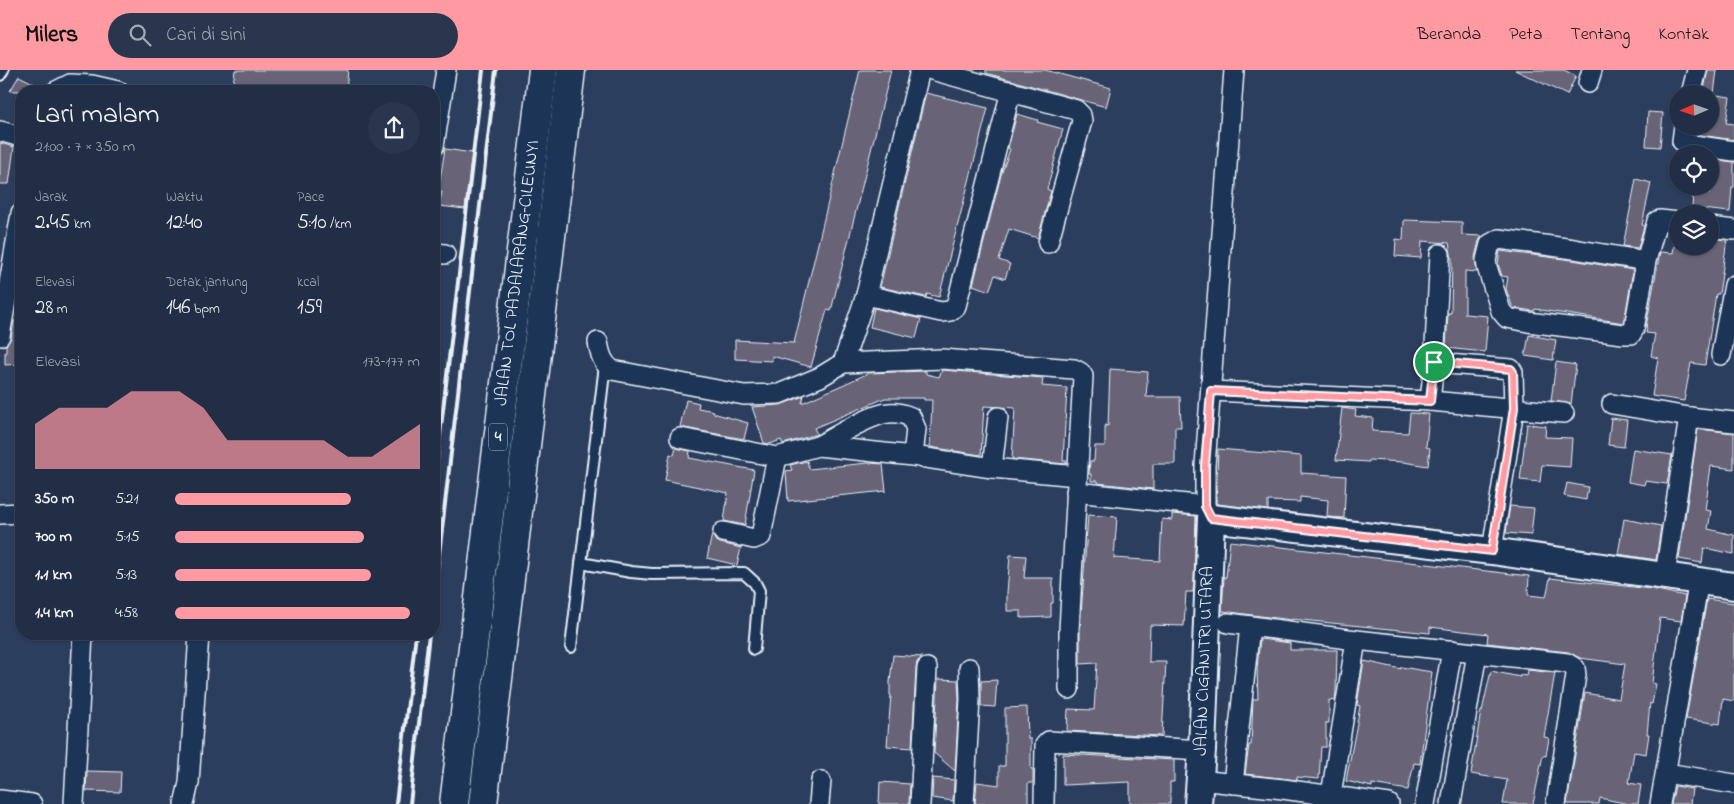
<!DOCTYPE html>
<html lang="id">
<head>
<meta charset="utf-8">
<style>
	:root { --surface:#212e46; --page:#29364d; --text:#f1f3f6; --muted:#a2a8b3; --line:#3e4a5f; --accent:#ff9aa2 }
	body { margin:0; font-family:"Indie Flower",sans-serif; background:var(--page); color:var(--text); height:100vh; display:flex; flex-direction:column; font-size:19px; white-space:nowrap }
	* { box-sizing:border-box; margin:0 }
	p { font-size:16px; color:var(--muted) }
	.icon { flex:none; width:28px; height:28px; fill:none; stroke:currentColor; stroke-width:2; stroke-linecap:round; stroke-linejoin:round }
	.map { position:relative; flex:1; overflow:hidden }
	.drawer { position:absolute; left:15px; top:15px; width:425px; height:555px; display:flex; flex-direction:column; background:var(--surface); border-radius:20px; box-shadow:0 1px 4px #0004,0 0 0 1px var(--line) }
	.drawer>* { flex:none }
	.needle { width:32px; rotate:268deg }
	.controls { position:absolute; left:1669px; top:15px; display:grid; gap:10px }
	.controls a { display:grid; place-items:center; width:50px; height:50px; border-radius:50%; background:var(--surface); box-shadow:0 1px 4px #0004,0 0 0 1px var(--line); font-size:25px }
	.pin { position:absolute; display:grid; place-items:center; width:42px; height:42px; color:#fff; margin:-21px; border:2px solid #fff; border-radius:50%; box-shadow:0 1px 5px #0007 }
	.round { display:grid; place-items:center; flex:none; width:52px; height:52px; border-radius:26px; background:var(--page) }
	.head { display:flex; align-items:center; justify-content:space-between; height:85px; padding:0 20px }
	h1 { font-size:28px; font-weight:600; line-height:38px }
	.metrics { display:grid; grid-template-columns:repeat(3,1fr); gap:8px; height:85px; padding:5px 20px }
	.metrics div { display:grid; align-content:center }
	.metrics b { font-size:21px; font-weight:600 }
	.metrics small { font-size:14px; font-weight:400 }
	.metrics p { font-size:14px }
	.chart { height:140px; padding:10px 20px }
	.chart p { display:flex; justify-content:space-between }
	.chart svg { width:100%; height:90px; margin-top:5px; fill:var(--accent); opacity:.7 }
	ul { padding:0 20px; list-style:none; font-size:16px }
	li { display:grid; grid-template-columns:80px 60px 1fr; align-items:center; height:38px }
	li i { height:12px; border-radius:6px; background:var(--accent) }
	header { display:flex; align-items:center; gap:30px; box-sizing:border-box; height:70px; padding:0 25px; background:var(--accent); color:#111 }
	header strong { font-size:24px }
	nav { display:flex; gap:28px; margin-inline-start:auto; font-size:18px }
	.search { width:350px; height:45px; background:var(--page); display:flex; align-items:center; gap:12px; box-sizing:border-box; padding:0 18px; border-radius:28px; color:var(--muted); font-size:19px }
	.map>svg:first-child { display:block }
	.building { fill:#686376; stroke:#e8f1f8 }
	.lines { fill:none; stroke-linecap:round; stroke-linejoin:round }
	.lane-casing { stroke:#e8f1f8; stroke-width:14 }
	.street-casing { stroke:#e8f1f8; stroke-width:22 }
	.secondary-casing { stroke:#e8f1f8; stroke-width:30 }
	.highway-casing { stroke:#e8f1f8; stroke-width:31 }
	.lane { stroke:#1d3557; stroke-width:10 }
	.street { stroke:#1d3557; stroke-width:19 }
	.secondary { stroke:#1d3557; stroke-width:26 }
	.highway { stroke:#1d3557; stroke-width:28 }
	.rail { stroke:#e8f1f8; stroke-width:4 }
	.route-casing { stroke:#fff; stroke-width:10 }
	.route { stroke:#ff9aa2; stroke-width:6 }
	.labels { text-anchor:middle; dominant-baseline:central; stroke-width:4; stroke-linejoin:round; paint-order:stroke }
	.shield { fill:#1d3557; stroke:#abb9c8; stroke-width:1 }
	.shield-label { font-size:16px; font-weight:bold; fill:#e8f1f8 }
	.street-label { font-size:18px; fill:#e8f1f8; stroke:#1d3557 }
</style>
</head>
<body>
<header>
<strong>Milers</strong>
<div class="search"><svg class="icon" aria-label="search" viewBox="0 0 24 24"><circle cx="10" cy="10" r="6"/><path d="M15 15l6 6"/></svg>Cari di sini</div>
<nav><a>Beranda</a><a>Peta</a><a>Tentang</a><a>Kontak</a></nav>
</header>
<div class="map">
<svg width="1734" height="734" viewBox="0 0 1734 734">
	<rect width="100%" height="100%" fill="#2c3e5d"/>
	<filter id="ink" filterUnits="userSpaceOnUse"><feTurbulence type="fractalNoise" baseFrequency=".02" numOctaves="2"/><feDisplacementMap in="SourceGraphic" scale="10" xChannelSelector="R" yChannelSelector="G"/><feConvolveMatrix kernelMatrix="1 2 1 2 8 2 1 2 1" color-interpolation-filters="sRGB"/></filter>
	<g filter="url(#ink)">
		<g class="building">
			<polygon points="235,0 348,0 346,21 232,21"/>
			<polygon points="860,0 891,0 831,241 827,240 811,297 772,286 772,291 735,289 735,270 794,273"/>
			<polygon points="986,0 1045,0 1111,18 1106,37 986,3"/>
			<polygon points="1515,0 1564,0 1576,6 1567,25"/>
			<polygon points="1708,0 1717,0 1714,24 1703,24"/>
			<polygon points="19,6 45,19 45,21 10,21"/>
			<polygon points="926,23 988,38 939,227 927,224 926,227 880,217"/>
			<polygon points="1710,24 1730,27 1726,53 1734,54 1734,70 1694,64 1695,56 1710,56"/>
			<polygon points="1648,42 1663,43 1660,77 1646,76"/>
			<polygon points="1017,44 1038,50 1037,52 1063,59 1047,119 1051,121 1038,168 1009,159 999,190 1010,194 1005,209 995,205 989,221 973,215 1001,105 1010,79 1008,78"/>
			<polygon points="0,73 14,77 9,114 0,114"/>
			<polygon points="445,79 472,83 465,139 439,136 442,122 438,122"/>
			<polygon points="1710,89 1734,92 1734,117 1732,117 1730,142 1692,138 1693,122 1710,123"/>
			<polygon points="1636,109 1651,113 1642,155 1644,156 1638,178 1623,176"/>
			<polygon points="1404,150 1462,152 1462,165 1482,166 1479,171 1475,187 1477,202 1465,201 1465,244 1488,246 1485,282 1446,278 1448,243 1451,243 1452,189 1449,173 1422,171 1421,188 1395,186 1396,169 1403,170"/>
			<polygon points="1710,168 1727,170 1719,224 1716,224 1705,295 1691,293 1684,331 1652,326 1658,288 1651,286 1655,264 1646,263 1647,258 1646,257 1660,182 1673,183 1674,176 1710,176"/>
			<polygon points="1500,181 1572,190 1633,200 1624,253 1535,239 1534,241 1513,238 1506,219 1508,207 1502,206 1498,194"/>
			<polygon points="874,238 921,249 916,268 870,257"/>
			<polygon points="14,251 21,251 21,294 5,295 5,282 6,282 6,275 11,268"/>
			<polygon points="1529,265 1556,270 1553,290 1525,286"/>
			<polygon points="1556,292 1576,295 1571,334 1551,331"/>
			<polygon points="1110,299 1148,302 1146,327 1180,327 1181,357 1175,357 1175,394 1153,394 1153,419 1098,413 1098,411 1091,411 1091,404 1089,404 1090,391 1094,391 1095,376 1105,376 1105,355 1108,356"/>
			<polygon points="942,300 1043,308 1042,316 1067,318 1063,391 1067,391 1067,394 1012,389 1015,338 984,336 981,385 930,377 932,330 924,330 924,328 885,328 814,358 817,364 814,365 783,374 781,370 770,374 764,373 752,337 780,335 804,326 802,333 869,303 926,301 926,304 939,307"/>
			<polygon points="686,330 699,333 698,338 714,341 713,343 748,353 744,369 680,357"/>
			<polygon points="1342,338 1356,340 1355,346 1373,348 1372,361 1408,363 1410,343 1429,344 1426,377 1430,378 1428,396 1403,392 1369,390 1369,392 1336,390"/>
			<polygon points="1611,348 1627,350 1624,377 1608,375"/>
			<polygon points="1527,354 1546,356 1545,367 1572,368 1570,397 1542,395 1540,412 1520,410"/>
			<polygon points="1698,359 1734,363 1734,399 1711,396 1705,440 1711,441 1708,459 1734,465 1734,484 1704,478 1702,493 1679,489"/>
			<polygon points="676,378 690,381 689,388 754,400 745,455 724,451 728,423 665,410 670,384 674,385"/>
			<polygon points="1218,379 1301,386 1301,403 1346,406 1344,448 1327,447 1328,430 1300,427 1300,432 1268,431 1268,440 1216,434"/>
			<polygon points="1633,379 1672,385 1667,414 1645,411 1644,415 1628,412"/>
			<polygon points="807,391 809,399 868,393 883,394 886,421 788,431 786,401 792,400 790,395"/>
			<polygon points="1567,413 1588,417 1586,430 1564,426"/>
			<polygon points="1510,436 1534,438 1531,465 1506,463"/>
			<polygon points="1172,444 1196,446 1194,511 1193,522 1186,522 1184,556 1150,555 1149,592 1166,592 1162,666 1067,661 1068,639 1094,640 1097,593 1080,594 1080,560 1088,445 1117,447 1114,488 1160,491 1162,449 1172,450"/>
			<polygon points="1624,449 1661,456 1656,490 1618,484"/>
			<polygon points="712,464 715,470 720,473 741,478 737,495 707,488"/>
			<polygon points="1230,471 1529,506 1528,525 1546,527 1550,508 1652,519 1685,526 1681,551 1660,548 1652,613 1656,614 1652,634 1650,633 1647,664 1649,664 1646,684 1634,682 1629,713 1641,715 1638,734 1629,734 1600,728 1599,734 1567,734 1585,623 1619,629 1625,594 1580,588 1568,582 1487,573 1488,564 1430,557 1430,563 1292,549 1292,550 1222,541 1224,507 1226,507"/>
			<polygon points="1010,485 1026,486 1024,508 1053,508 1053,533 1051,533 1051,547 1021,548 1021,541 1007,541 1007,523"/>
			<polygon points="1707,529 1734,533 1734,631 1723,629 1720,654 1686,649"/>
			<polygon points="1260,569 1290,573 1290,580 1337,580 1336,621 1335,631 1329,630 1329,653 1326,653 1326,677 1321,677 1319,709 1297,707 1297,710 1245,704 1249,675 1251,675 1253,629 1258,629 1257,599"/>
			<polygon points="893,585 922,587 917,592 916,597 912,678 887,676 891,625 890,625 890,612"/>
			<polygon points="1364,591 1401,599 1401,597 1432,602 1420,694 1414,693 1408,720 1372,714 1372,717 1346,711 1357,653 1360,636 1357,635"/>
			<polygon points="1528,600 1555,603 1544,667 1549,668 1546,686 1543,685 1533,734 1503,734 1507,710 1471,704 1481,641 1482,641 1491,601 1520,607 1520,605 1527,606"/>
			<polygon points="938,609 958,610 959,629 955,701 934,683"/>
			<polygon points="997,610 995,637 981,636 981,611"/>
			<polygon points="1027,637 1028,669 1031,669 1031,699 1033,699 1033,713 1028,713 1028,734 975,734 977,712 999,715 999,696 1005,696 1005,638"/>
			<polygon points="1063,684 1174,690 1174,712 1170,712 1170,734 1130,734 1130,712 1063,715"/>
			<polygon points="87,701 121,702 120,722 86,721"/>
			<polygon points="933,708 954,710 953,731 932,728"/>
			<polygon points="880,712 910,714 909,734 879,734"/>
			<polygon points="1675,716 1692,719 1690,734 1671,734"/>
		</g>
		<g class="lines">
			<defs>
				<g id="lane">
					<polyline points="0,5 3,0"/>
					<polyline points="581,493 631,502 652,504 744,503 755,513 759,521 754,579"/>
					<polyline points="571,577 605,295"/>
				</g>
				<g id="street">
					<polyline points="932,0 1076,40 1081,45 1082,51 1048,173"/>
					<polyline points="1588,13 1592,0"/>
					<polyline points="56,21 70,14 92,15 118,21"/>
					<polyline points="1691,24 1697,0"/>
					<polyline points="1684,56 1682,71 1686,74 1734,81"/>
					<polyline points="0,61 21,67"/>
					<polyline points="434,76 446,0"/>
					<polyline points="1710,157 1734,160"/>
					<polyline points="434,183 445,184"/>
					<polyline points="1646,191 1574,179 1499,169 1490,174 1486,190 1487,197 1501,241 1507,248 1528,252 1623,264 1631,264 1634,259 1646,191 1657,151 1660,150 1678,152"/>
					<polyline points="866,225 941,242 950,241 956,236 1011,21"/>
					<polyline points="0,266 21,143"/>
					<path d="M598,272C600,283 602,293 612,300L744,325L779,324L820,307L843,293L942,289L1074,299L1080,302L1083,306L1069,560V619"/>
					<polyline points="1721,285 1734,215"/>
					<polyline points="843,293 866,225 920,0"/>
					<polyline points="1434,293 1511,299 1513,302 1514,338 1492,481"/>
					<polyline points="1211,321 1430,331 1564,343"/>
					<polyline points="1430,331 1434,293 1440,184"/>
					<polyline points="1612,334 1689,347 1734,352"/>
					<polyline points="680,368 777,387 818,376 913,386 992,398 1077,406"/>
					<path d="M818,376C835,367 870,344 889,343C897,342 904,344 911,347L916,359L913,386"/>
					<polyline points="992,398 998,347"/>
					<polyline points="1076,422 1205,436"/>
					<polyline points="0,444 21,443"/>
					<polyline points="1211,448 1205,436 1205,396 1234,0"/>
					<polyline points="723,462 754,469 761,466 777,387"/>
					<polyline points="1665,505 1689,347"/>
					<polyline points="1228,553 1356,570 1567,593 1575,598 1576,605 1556,734"/>
					<polyline points="1666,703 1734,714"/>
					<polyline points="1199,710 1283,719 1389,734"/>
					<polyline points="1233,714 1250,556"/>
					<polyline points="1331,725 1356,570"/>
					<polyline points="0,730 32,734"/>
					<polyline points="74,734 83,564"/>
					<polyline points="184,734 189,713 199,564"/>
					<polyline points="819,734 821,711"/>
					<polyline points="920,734 927,598"/>
					<polyline points="964,734 970,629 969,598"/>
					<polyline points="1044,734 1045,675 1049,671 1202,680"/>
					<polyline points="1425,734 1452,580"/>
					<polyline points="1451,734 1477,583"/>
					<polyline points="1660,734 1699,510"/>
				</g>
				<polyline id="secondary" points="1198,734 1202,680 1211,448 1492,481 1734,516"/>
				<g id="highway">
					<polyline points="454,734 543,0"/>
					<polyline points="483,734 571,0"/>
				</g>
			</defs>
			<use href="#lane" class="lane-casing"/>
			<use href="#street" class="street-casing"/>
			<use href="#secondary" class="secondary-casing"/>
			<use href="#highway" class="highway-casing"/>
			<use href="#lane" class="lane"/>
			<use href="#street" class="street"/>
			<use href="#secondary" class="secondary"/>
			<use href="#highway" class="highway"/>
			<g class="rail">
				<polyline points="434,416 483,0"/>
				<polyline points="434,527 496,0"/>
				<polyline points="396,734 416,564"/>
				<polyline points="410,734 429,564"/>
			</g>
		</g>
	</g>
	<g class="lines" filter="url(#ink)">
		<defs>
			<polygon id="route" points="1434,292 1511,299 1513,302 1514,338 1492,481 1211,448 1205,436 1205,396 1211,321 1430,331"/>
		</defs>
		<use href="#route" class="route-casing"/>
		<use href="#route" class="route"/>
	</g>
	<g class="labels">
		<rect class="shield" x="489" y="353.5" width="18" height="27" rx="4"/>
		<g class="shield-label">
			<text x="498" y="367">4</text>
		</g>
		<g class="street-label">
			<text transform="translate(518 203) rotate(-83)">JALAN TOL PADALARANG–CILEUNYI</text>
			<text transform="translate(1205 591) rotate(-88)">JALAN CIGANITRI UTARA</text>
		</g>
	</g>
</svg>
<div class="controls">
<a><svg class="needle" viewBox="-14 -14 28 28"><path d="M0-13l5 13h-10z" fill="#e53935"/><path d="M0 13l5-13h-10z" fill="#a2a8b3"/></svg></a>
<a><svg class="icon" aria-label="locate" viewBox="0 0 24 24"><circle cx="12" cy="12" r="6"/><path d="M12 2v4M12 18v4M2 12h4M18 12h4"/></svg></a>
<a><svg class="icon" aria-label="layers" viewBox="0 0 24 24"><path d="M12 4l9 5-9 5-9-5zM3 14l9 5 9-5"/></svg></a>
</div>
<div class="pin" style="left:1434px;top:292px;background:#1e9e55"><svg class="icon" aria-label="arrive" viewBox="0 0 24 24"><path d="M6 21V4h12l-3 4 3 4H6"/></svg></div>
<section class="drawer">
<div class="head"><div><h1>Lari malam</h1><p>21:00 · 7 × 350 m</p></div><a class="round"><svg class="icon" aria-label="share" viewBox="0 0 24 24"><path d="M12 15V3M7 8l5-5 5 5M5 13v7h14v-7"/></svg></a></div>
<div class="metrics">
<div><p>Jarak</p><b>2.45<small> km</small></b></div>
<div><p>Waktu</p><b>12:40</b></div>
<div><p>Pace</p><b>5:10<small> /km</small></b></div>
</div>
<div class="metrics">
<div><p>Elevasi</p><b>28<small> m</small></b></div>
<div><p>Detak jantung</p><b>146<small> bpm</small></b></div>
<div><p>kcal</p><b>159</b></div>
</div>
<div class="chart"><p><span>Elevasi</span>173–177 m</p>
<svg viewBox="0 0 160 44" preserveAspectRatio="none"><path d="M0 44V22L10 14L20 14L30 14L40 6L50 6L60 6L70 14L80 30L90 30L100 30L110 30L120 30L130 38L140 38L150 30L160 22V44z"/></svg>
</div>
<ul>
<li><b>350 m</b>5:21<i style="width:72%"></i></li>
<li><b>700 m</b>5:15<i style="width:77%"></i></li>
<li><b>1.1 km</b>5:13<i style="width:80%"></i></li>
<li><b>1.4 km</b>4:58<i style="width:96%"></i></li>
</ul>
</section>
</div>
</body>
</html>
